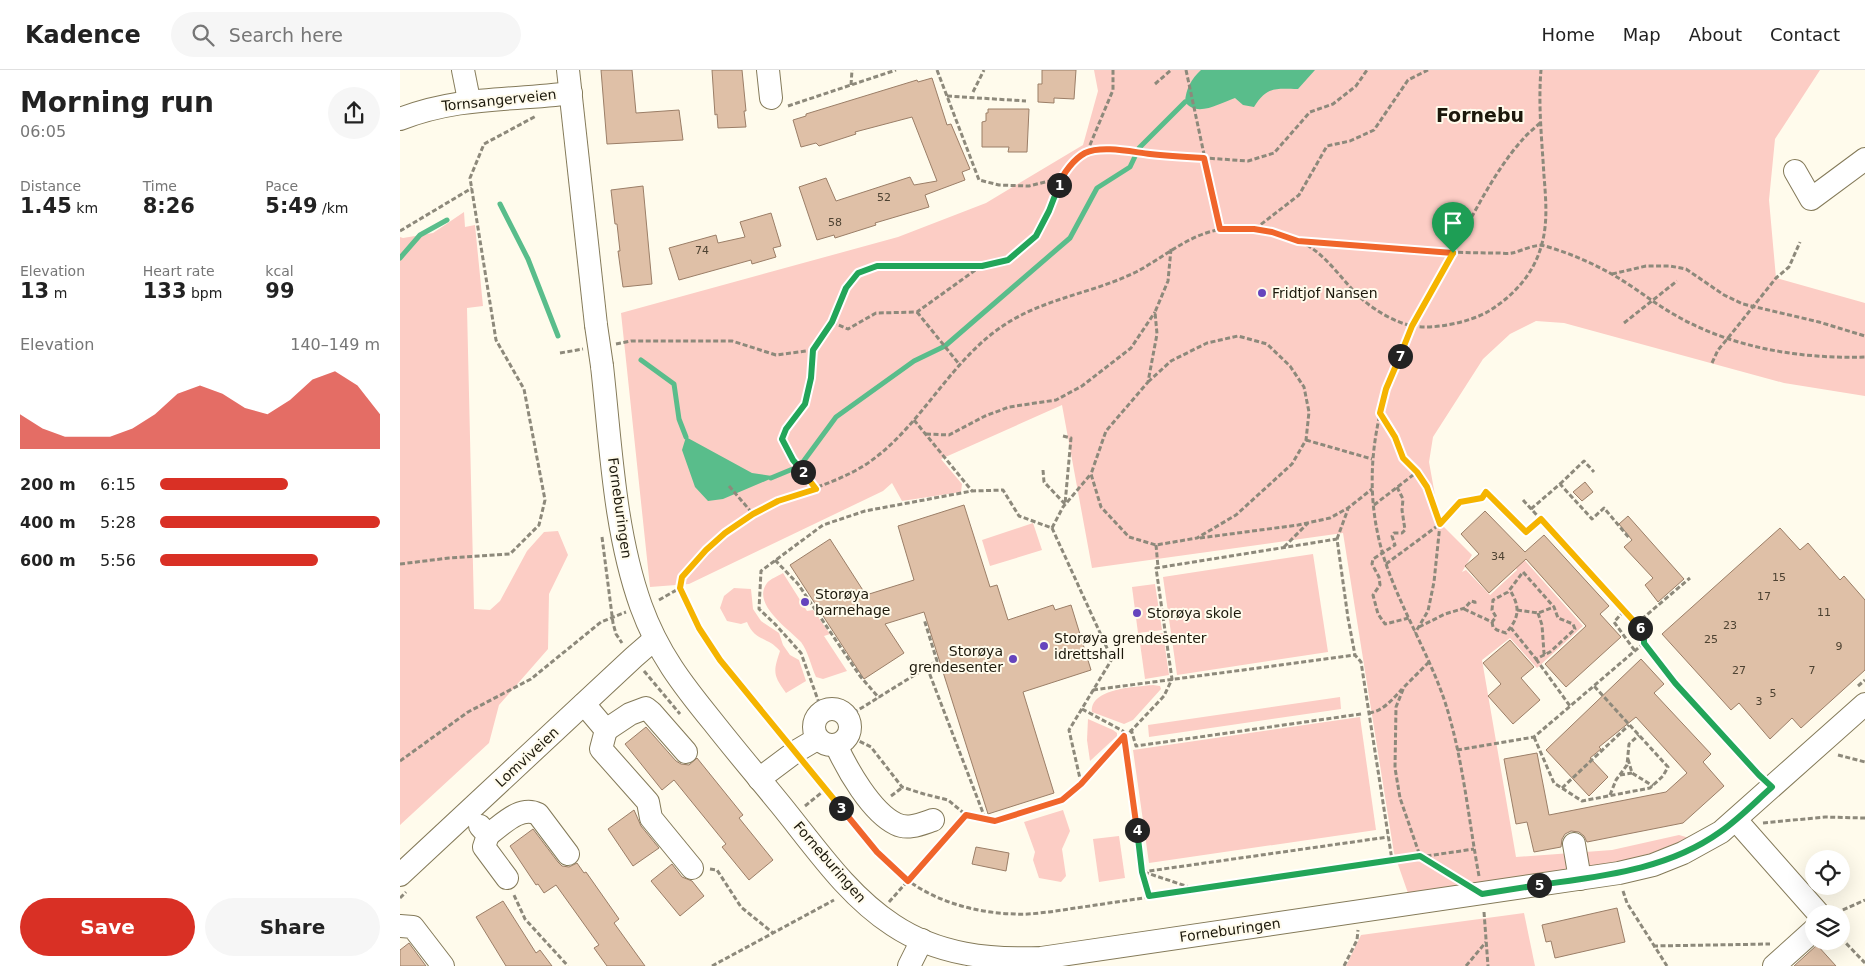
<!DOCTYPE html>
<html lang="en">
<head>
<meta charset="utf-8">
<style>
	:root { --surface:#fff; --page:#f6f6f6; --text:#222; --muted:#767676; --line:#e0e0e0; --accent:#d93025 }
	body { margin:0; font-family:"DejaVu Sans",sans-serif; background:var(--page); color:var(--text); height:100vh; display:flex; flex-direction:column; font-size:19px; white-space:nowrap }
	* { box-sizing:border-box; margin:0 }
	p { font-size:16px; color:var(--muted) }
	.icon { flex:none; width:28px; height:28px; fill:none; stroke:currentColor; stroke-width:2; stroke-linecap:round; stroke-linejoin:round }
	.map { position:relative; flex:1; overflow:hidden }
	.side { display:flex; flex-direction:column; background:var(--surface); width:400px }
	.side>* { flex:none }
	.buttons { position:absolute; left:1405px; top:780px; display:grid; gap:10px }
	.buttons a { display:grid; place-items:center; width:45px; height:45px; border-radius:50%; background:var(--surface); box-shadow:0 5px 20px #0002; font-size:25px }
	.pin { position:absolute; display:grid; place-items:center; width:42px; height:42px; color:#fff; margin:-51px -21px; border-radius:50% 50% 50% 0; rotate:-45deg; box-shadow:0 0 5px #0007 }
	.pin .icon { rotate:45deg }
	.km { position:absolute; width:25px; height:25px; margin:-12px; border-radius:50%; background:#222; color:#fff; font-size:14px; line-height:25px; text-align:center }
	.round { display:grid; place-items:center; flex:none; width:52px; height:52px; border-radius:26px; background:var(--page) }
	.summary { display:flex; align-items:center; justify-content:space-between; height:85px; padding:0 20px }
	h1 { font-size:28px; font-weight:700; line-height:38px }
	.metrics { display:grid; grid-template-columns:repeat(3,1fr); gap:8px; height:85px; padding:5px 20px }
	.metrics div { display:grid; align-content:center }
	.metrics b { font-size:21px; font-weight:700 }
	.metrics small { font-size:14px; font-weight:400 }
	.metrics p { font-size:14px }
	.chart { height:140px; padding:10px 20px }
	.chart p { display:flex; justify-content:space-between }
	.chart svg { width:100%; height:90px; margin-top:5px; fill:var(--accent); opacity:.7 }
	.primary-button { display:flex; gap:10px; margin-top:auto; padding:10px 20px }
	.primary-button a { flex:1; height:58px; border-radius:30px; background:var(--accent); color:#fff; font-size:20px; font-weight:700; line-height:58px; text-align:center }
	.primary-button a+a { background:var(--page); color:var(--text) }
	ul { padding:0 20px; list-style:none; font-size:16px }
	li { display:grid; grid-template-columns:80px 60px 1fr; align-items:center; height:38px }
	li i { height:12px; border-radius:6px; background:var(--accent) }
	header { display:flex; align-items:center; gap:30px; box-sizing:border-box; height:70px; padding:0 25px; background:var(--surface); border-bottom:1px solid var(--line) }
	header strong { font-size:24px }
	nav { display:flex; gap:28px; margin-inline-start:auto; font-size:18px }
	.search { width:350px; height:45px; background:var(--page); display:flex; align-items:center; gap:12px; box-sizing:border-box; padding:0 18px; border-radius:28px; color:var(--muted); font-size:19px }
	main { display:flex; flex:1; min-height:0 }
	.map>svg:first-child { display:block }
	.green { fill:#fccdc5 }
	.water { fill:#59bd8b }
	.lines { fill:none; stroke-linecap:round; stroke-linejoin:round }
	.stream { stroke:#59bd8b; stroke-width:5 }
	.building { fill:#dfc0a7; stroke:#9b7e67 }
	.minor-casing { stroke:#847a59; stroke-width:24 }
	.path { stroke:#8d897b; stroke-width:3; stroke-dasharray:5 2.5; stroke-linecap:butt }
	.minor { stroke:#fff; stroke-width:22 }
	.minor-bridge-casing { stroke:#847a59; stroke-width:24; stroke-linecap:butt }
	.minor-bridge { stroke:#fff; stroke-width:22 }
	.split-1-casing { stroke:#fff; stroke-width:10 }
	.split-2-casing { stroke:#fff; stroke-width:10 }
	.split-3-casing { stroke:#fff; stroke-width:10 }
	.split-4-casing { stroke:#fff; stroke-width:10 }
	.split-5-casing { stroke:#fff; stroke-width:10 }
	.split-6-casing { stroke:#fff; stroke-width:10 }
	.split-7-casing { stroke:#fff; stroke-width:10 }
	.split-8-casing { stroke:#fff; stroke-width:10 }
	.split-1 { stroke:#f0652b; stroke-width:6 }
	.split-2 { stroke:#22a559; stroke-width:6 }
	.split-3 { stroke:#f5b400; stroke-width:6 }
	.split-4 { stroke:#f0652b; stroke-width:6 }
	.split-5 { stroke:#22a559; stroke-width:6 }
	.split-6 { stroke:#22a559; stroke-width:6 }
	.split-7 { stroke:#f5b400; stroke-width:6 }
	.split-8 { stroke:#f5b400; stroke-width:6 }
	.poi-dot { fill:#6544bd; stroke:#fffbec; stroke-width:2 }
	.labels { text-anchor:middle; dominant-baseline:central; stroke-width:4; stroke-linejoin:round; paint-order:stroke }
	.number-label { font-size:11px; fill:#4d4232 }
	.street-label { font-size:14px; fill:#1c180b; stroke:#fffbec }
	.poi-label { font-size:14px; fill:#1c180b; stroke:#fffbec; text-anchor:start }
	.district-label { font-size:19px; font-weight:bold; fill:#1c180b; stroke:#fffbec }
</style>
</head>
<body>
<header>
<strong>Kadence</strong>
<div class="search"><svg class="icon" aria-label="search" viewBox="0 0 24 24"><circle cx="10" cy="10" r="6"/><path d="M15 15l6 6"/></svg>Search here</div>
<nav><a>Home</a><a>Map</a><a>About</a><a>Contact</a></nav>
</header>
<main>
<section class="side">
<div class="summary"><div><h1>Morning run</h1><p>06:05</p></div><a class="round"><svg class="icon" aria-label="share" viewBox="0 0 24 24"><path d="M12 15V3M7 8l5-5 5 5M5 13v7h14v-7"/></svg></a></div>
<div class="metrics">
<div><p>Distance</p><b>1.45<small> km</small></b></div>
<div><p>Time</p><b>8:26</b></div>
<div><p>Pace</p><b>5:49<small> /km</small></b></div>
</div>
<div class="metrics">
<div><p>Elevation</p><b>13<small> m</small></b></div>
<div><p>Heart rate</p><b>133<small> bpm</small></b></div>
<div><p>kcal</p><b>99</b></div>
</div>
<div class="chart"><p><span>Elevation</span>140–149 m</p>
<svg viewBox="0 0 160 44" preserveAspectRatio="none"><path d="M0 44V27L10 34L20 38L30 38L40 38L50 34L60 27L70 17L80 13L90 17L100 24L110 27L120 20L130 10L140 6L150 13L160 27V44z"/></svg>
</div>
<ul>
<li><b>200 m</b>6:15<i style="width:58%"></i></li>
<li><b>400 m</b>5:28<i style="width:100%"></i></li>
<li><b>600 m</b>5:56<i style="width:72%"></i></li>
</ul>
<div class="primary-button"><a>Save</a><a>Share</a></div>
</section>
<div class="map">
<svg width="1465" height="896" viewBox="0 0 1465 896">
	<rect width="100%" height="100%" fill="#fffbec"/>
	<g class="green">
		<polygon points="694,0 1420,0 1375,69 1369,130 1376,208 1465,233 1465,326 1384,313 1164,253 1136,251 1110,264 1083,289 1033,367 1029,392 1040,453 1072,485 1062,502 1066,500 1090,525 1117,500 1114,493 1121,486 1183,556 1137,598 1110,568 1082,590 1116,787 1212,780 1279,765 1293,769 1260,784 1220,794 1009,826 994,783 943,463 692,498 662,335 541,389 562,414 561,422 502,431 492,413 483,421 289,514 250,517 221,243 498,167 586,133 683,75 698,21"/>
		<polygon points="64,142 65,157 75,155 83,236 67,238 74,539 90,540 100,531 127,481 144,462 158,461 168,485 149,524 148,579 99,635 89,673 0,755 0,167 3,168 33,163"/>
		<polygon points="633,453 642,480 590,496 582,470"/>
		<polygon points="913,484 928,582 777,605 763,507"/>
		<path d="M383,503L407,541L413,540L430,564L424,566L447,601L423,609L416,607C411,596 408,581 401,572C389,559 351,534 367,513C370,509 378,506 383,503Z"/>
		<polygon points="755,514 762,560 738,563 732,517"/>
		<path d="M334,518L351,519L353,539L361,551L379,563L383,575L390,585L399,590L406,611L386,623C373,605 373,602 380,581C368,566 355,572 347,552L341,554L327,551L320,538L324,526Z"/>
		<polygon points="763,563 769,605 745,609 739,566"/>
		<path d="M753,615L760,616L761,619L733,650L724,654L692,642C690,618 736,617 753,615Z"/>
		<polygon points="940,627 941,639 749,667 748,655"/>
		<polygon points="960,647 976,760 749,793 733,680"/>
		<polygon points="688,649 713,660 717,663 717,666 690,691 687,670"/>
		<polygon points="663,740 670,761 662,779 666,806 661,812 639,808 633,790 635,782 624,752"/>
		<polygon points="719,766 725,808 699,812 693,769"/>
		<polygon points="1124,843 1135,896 946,896 961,865"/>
	</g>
	<g class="water">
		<path d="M801,0H915L898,19C875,19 867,16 854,37L843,35L835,28C820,33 797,48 785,32C786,19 791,9 801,0Z"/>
		<polygon points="286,367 352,403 372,406 370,409 323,429 308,431 295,417 282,380"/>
	</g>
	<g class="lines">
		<g class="stream">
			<polyline points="100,134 128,189 158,266"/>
			<polyline points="0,188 20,165 47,150"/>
			<polyline points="241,290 274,314 279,349 286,367"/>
			<polyline points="371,408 400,396 436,347 514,291 545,276 670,168 697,118 730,97 739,78 785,32"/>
		</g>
	</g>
	<g class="building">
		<polygon points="201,0 232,0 236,43 279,40 283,70 207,74"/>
		<polygon points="312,0 342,0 346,41 344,41 346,57 318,58 317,44 315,45"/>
		<polygon points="642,0 676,0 674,29 654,28 654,33 638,32 638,14 642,14"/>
		<polygon points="532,8 547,55 551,54 570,99 562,102 565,110 525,125 529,137 475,153 476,155 435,168 434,165 417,170 399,117 426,108 436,131 510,107 514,115 537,111 512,47 455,62 456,64 419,76 416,73 401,77 393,50 406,46 406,44 517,10 518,12"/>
		<polygon points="588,39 629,39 627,82 608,82 609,77 582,77 582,52 586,51 586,43 588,43"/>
		<polygon points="243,116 252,214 223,217 218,181 220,181 217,154 215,154 211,120"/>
		<polygon points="371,143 381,176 373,178 376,187 352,194 351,190 279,210 269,178 316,165 318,173 345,167 340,152"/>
		<polygon points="1185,412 1193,422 1182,431 1173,422"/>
		<polygon points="564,435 590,517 597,515 608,550 653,535 655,540 671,535 691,600 623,622 654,723 588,744 524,542 485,554 504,583 464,609 390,495 430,469 466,525 514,510 498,456"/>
		<polygon points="1085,441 1125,482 1144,465 1209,536 1200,544 1221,567 1166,617 1145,594 1186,556 1126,489 1089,523 1065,496 1079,484 1061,464"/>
		<polygon points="1228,446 1284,509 1258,532 1245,515 1253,508 1224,477 1232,470 1219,454"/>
		<polygon points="1380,458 1400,480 1408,473 1440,510 1444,506 1465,530 1465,600 1401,658 1392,648 1370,669 1339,633 1331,640 1262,564"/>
		<polygon points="1110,570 1134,597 1121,608 1140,630 1113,654 1088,626 1101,614 1083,593"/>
		<polygon points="1241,589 1264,614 1254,623 1311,684 1303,692 1324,716 1283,753 1187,772 1184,766 1179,762 1171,761 1165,764 1162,769 1161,777 1134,782 1127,752 1116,754 1104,689 1137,683 1149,745 1266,722 1287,703 1236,647 1199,677 1201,679 1190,688 1208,707 1189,726 1146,680"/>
		<polygon points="246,657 276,691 281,694 289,695 297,688 343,745 339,748 373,790 349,810 322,777 326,774 274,710 262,720 225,674"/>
		<polygon points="234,740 241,756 259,778 233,796 208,759"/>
		<polygon points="133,759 158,792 162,796 169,797 177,793 184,803 186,802 219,849 214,853 245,896 207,896 194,878 199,875 156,815 144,823 138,814 136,815 110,776"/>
		<polygon points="576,777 609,783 606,801 572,794"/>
		<polygon points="272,794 282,807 292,811 304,826 280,846 251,811"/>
		<polygon points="103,831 136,883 140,880 152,896 106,896 76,847"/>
		<polygon points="1217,838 1225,872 1155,888 1151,871 1146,872 1142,855"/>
		<polygon points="9,873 26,896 0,896 0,880"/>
		<polygon points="1417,875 1436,896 1394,896"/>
	</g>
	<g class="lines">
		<defs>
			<g id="minor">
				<polyline points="63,0 69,30"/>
				<polyline points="168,0 196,255"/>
				<polyline points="368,0 371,28"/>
				<path d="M0,49C59,26 110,31 171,23"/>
				<polyline points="1395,101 1411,129 1465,89"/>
				<path d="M202,296C211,376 214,460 241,536C258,583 282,614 313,652C335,680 358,707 380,734C415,777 447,825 493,855C538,885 590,890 641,888L1219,803L1253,795L1283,783L1321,762L1465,634"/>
				<polyline points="184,634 206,660 201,679 248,732 251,748 292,798"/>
				<circle cx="432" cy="657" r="18"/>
				<polyline points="206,660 230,644 246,638 251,642 286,682"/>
				<path d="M436,675C447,699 471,742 496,754C508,760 521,754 533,750"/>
				<polyline points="359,709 395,682 417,669"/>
				<polyline points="1336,750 1419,844"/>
				<polyline points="80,756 88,765 84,777 107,808"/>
				<path d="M88,765C102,755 120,735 138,744L168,784"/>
				<polyline points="1174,774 1180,809"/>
				<polyline points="0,805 234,587 249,574 256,572"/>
				<polyline points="0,856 13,857 43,896"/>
				<polyline points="509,896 522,870"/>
				<polyline points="1374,896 1414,860"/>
			</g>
		</defs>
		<use href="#minor" class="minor-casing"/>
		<g class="path">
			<polyline points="537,0 579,110 599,115 629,116 661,108"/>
			<polyline points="786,0 820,159"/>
			<polyline points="755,14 771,0"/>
			<polyline points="451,15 452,0"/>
			<polyline points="573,22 584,0"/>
			<polyline points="547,26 626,31"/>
			<polyline points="388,36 496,0"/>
			<polyline points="687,82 713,20 713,0"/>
			<polyline points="855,159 899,125 927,76 950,71 974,60 1008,10 1028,0"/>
			<polyline points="0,161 72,118"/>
			<path d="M901,171C966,176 1032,183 1097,183C1102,183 1108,184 1112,183C1122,181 1136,173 1145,176C1176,185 1204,198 1231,216C1246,226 1259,236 1275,245C1332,278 1400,289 1465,287"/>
			<polyline points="1212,204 1246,196 1270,196 1286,199 1324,225 1343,234 1419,252 1465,266"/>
			<polyline points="517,242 559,294"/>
			<polyline points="432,252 448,259 476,243 517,242 581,196"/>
			<polyline points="1224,253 1277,211"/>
			<polyline points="216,274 231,271 332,271 376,285 413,280"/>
			<polyline points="160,283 183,279"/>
			<polyline points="1312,293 1318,280 1328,268 1376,208 1389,197 1400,172"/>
			<polyline points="748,312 771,291 807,273 838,266 867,274 890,296 904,317 909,342 906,370 892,394 836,445 797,468 756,475 729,467 701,437 691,404 706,361 748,312 757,264 755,242 768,211 771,179"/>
			<polyline points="980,343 995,367 1003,388 1017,402 1027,417 1040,454 1034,512 1028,541 1015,563"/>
			<polyline points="514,350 572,421"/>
			<polyline points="526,364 549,365 585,346 609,337 656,330 682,316 731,278 755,242"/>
			<polyline points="663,366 671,368 665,434"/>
			<polyline points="906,370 972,389"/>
			<polyline points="643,400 644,412 665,434"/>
			<polyline points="1160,414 1184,391 1194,402"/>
			<polyline points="329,416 353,444"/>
			<polyline points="997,417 1003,429 1002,440 1005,460 1002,463 994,463 992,466 995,475 973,489 972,494 979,507 980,515 973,525 978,544 985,554 1009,548"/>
			<polyline points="416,419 393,390 383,369 386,359 405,334 411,308 413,280 432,252 446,218 458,203 477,196 582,196 608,190 636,167 649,141 661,108 674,91 686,82 712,79 749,84 848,91 874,83 910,42 933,34 956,16 967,0"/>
			<polyline points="1123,430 1244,563 1244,573 1275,613 1359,705"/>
			<polyline points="974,435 1017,402"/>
			<polyline points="1131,439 1160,414 1192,449 1204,438 1230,469"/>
			<polyline points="652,458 663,437 690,405"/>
			<polyline points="202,467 213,553 216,564 222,573"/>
			<polyline points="800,468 898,455 930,448 948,438 972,419"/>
			<polyline points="937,469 948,439"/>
			<polyline points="756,475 758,497"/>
			<polyline points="884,477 908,453"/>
			<polyline points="375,490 398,514 460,606 479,628"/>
			<polyline points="0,494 49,488 110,484 139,455 145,430 124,319 96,270 70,108 84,74 136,46"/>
			<polyline points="986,494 1040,454 1060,432 1082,428 1087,422 1126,463 1141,449"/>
			<polyline points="259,530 280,518"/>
			<polyline points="1064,539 1092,552 1096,547 1092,540 1093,530 1108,522 1123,502 1154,537 1158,548 1173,554 1175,559 1150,582 1136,589 1111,558"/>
			<polyline points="1117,540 1138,543 1154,537"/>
			<polyline points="1224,541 1214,552 1235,581"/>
			<polyline points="1138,543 1142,555 1144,583 1146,586"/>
			<path d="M1092,552L1093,557L1097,560L1106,563C1120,547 1120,537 1110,520"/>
			<polyline points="1236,554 1290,508"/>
			<polyline points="1019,557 1045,544 1065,538 1071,531 1075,532 1075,535"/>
			<polyline points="1136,589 1170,636"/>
			<polyline points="1029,592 1004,617 996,637 995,698 1000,728 1020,786 1056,808"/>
			<polyline points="527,597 585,748"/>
			<polyline points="244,601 280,644"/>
			<polyline points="1458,616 1465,610"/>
			<polyline points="693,620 955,585"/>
			<polyline points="682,639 723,661 742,797 749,826"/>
			<polyline points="422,641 401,583 375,554 359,539 361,501 423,455 465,441 572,421 603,420 619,446 652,458 712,589 669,660 681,713"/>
			<path d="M969,643C983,641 992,630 1002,619"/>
			<polyline points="447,647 537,591 524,549"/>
			<polyline points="731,659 736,676 961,644"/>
			<polyline points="1134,667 1154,713 1182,731 1250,718 1263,706 1268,697 1194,616"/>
			<path d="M384,668C349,625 312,585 288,536C284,527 278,519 281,509C285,501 294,494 299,488C321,463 349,443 380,431C409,419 438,412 465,395C517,361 544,301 593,263C638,228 687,226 736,202C765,187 791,162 825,159C852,157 883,160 907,175C930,189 943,212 963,230C976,241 996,253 1013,256C1033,260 1071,252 1089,241C1113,226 1133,205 1141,177C1148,155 1146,130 1144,106C1142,71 1138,35 1141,0"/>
			<polyline points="453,668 471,677 502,717 524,724 548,730 566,745 595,751 662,730 681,714 764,626 772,609 756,498 937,469 948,548 955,585 961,592 992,790"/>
			<polyline points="1057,680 1134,667 1244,573"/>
			<polyline points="1438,685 1465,692"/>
			<polyline points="1228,689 1232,703 1253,716"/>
			<polyline points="0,691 68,642 131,609 201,552 226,542"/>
			<path d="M407,696C437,732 465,774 501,805C532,831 575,843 615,844C626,845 638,843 649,842L1074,779"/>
			<polyline points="1220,705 1232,703"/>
			<polyline points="1162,718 1229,655"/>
			<polyline points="1210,725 1216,710 1227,695 1229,674 1239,665"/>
			<polyline points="491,726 503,717"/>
			<polyline points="405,736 426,719"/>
			<polyline points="1363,753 1425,747 1465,748"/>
			<polyline points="310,799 317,800 341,837 373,863"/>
			<polyline points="742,802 988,767"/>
			<polyline points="744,802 795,819"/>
			<path d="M1079,806C1068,747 1063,686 1044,629C1029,586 1006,547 990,505C957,420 973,336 1012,256C1022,235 1035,215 1046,195C1068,155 1093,102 1123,69C1128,63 1135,58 1141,52"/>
			<polyline points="1223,821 1227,833 1267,896"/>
			<polyline points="114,825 125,849 168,896"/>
			<polyline points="0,828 6,822"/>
			<polyline points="489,832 566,745"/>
			<polyline points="1084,842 1088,896"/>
			<polyline points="1436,843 1465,830"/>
			<polyline points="1441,868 1465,893"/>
			<polyline points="1253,876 1370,874"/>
			<polyline points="312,896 434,830"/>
			<polyline points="944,896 957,870 958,860"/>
			<polyline points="1066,896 1086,872"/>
		</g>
		<use href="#minor" class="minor"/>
		<defs>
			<polyline id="minor-bridge" points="196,255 202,296"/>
		</defs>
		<use href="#minor-bridge" class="minor-bridge-casing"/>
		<use href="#minor-bridge" class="minor-bridge"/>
	</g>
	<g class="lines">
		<defs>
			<path id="split-1" d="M659,115C663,103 674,89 685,83C702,75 732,82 750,84C768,86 786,87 804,88L820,159H854L872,162L898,171L1053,183"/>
			<polyline id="split-2" points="403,402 393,390 382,369 386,359 405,334 411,308 413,280 432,252 446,218 458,203 477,196 582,196 608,190 636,166 649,141 659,115"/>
			<polyline id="split-3" points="403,402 416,419 378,431 353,444 325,463 306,480 282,507 280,518 299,558 320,590 441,738"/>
			<polyline id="split-4" points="441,738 477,782 508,811 566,745 595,751 662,730 681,714 724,666 737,760"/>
			<polyline id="split-5" points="737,760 742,802 749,826 1020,786 1082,824 1139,815"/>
			<path id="split-6" d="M1139,815C1202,806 1267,800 1320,762C1339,749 1355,732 1372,717L1359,705L1275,613L1244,573V563L1240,558"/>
			<polyline id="split-7" points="1000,286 986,319 980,343 995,367 1003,388 1017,402 1027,417 1040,454 1060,432 1082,428 1086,422 1126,462 1141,449 1240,558"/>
			<polyline id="split-8" points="1000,286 1012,256 1053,183"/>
		</defs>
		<use href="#split-1" class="split-1-casing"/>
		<use href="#split-2" class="split-2-casing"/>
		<use href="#split-3" class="split-3-casing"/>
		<use href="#split-4" class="split-4-casing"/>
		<use href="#split-5" class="split-5-casing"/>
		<use href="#split-6" class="split-6-casing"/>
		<use href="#split-7" class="split-7-casing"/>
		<use href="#split-8" class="split-8-casing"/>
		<use href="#split-1" class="split-1"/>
		<use href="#split-2" class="split-2"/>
		<use href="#split-3" class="split-3"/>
		<use href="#split-4" class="split-4"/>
		<use href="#split-5" class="split-5"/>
		<use href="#split-6" class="split-6"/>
		<use href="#split-7" class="split-7"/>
		<use href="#split-8" class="split-8"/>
	</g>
	<g class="poi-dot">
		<circle cx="862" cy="223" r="5"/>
		<circle cx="405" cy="532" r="5"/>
		<circle cx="737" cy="543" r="5"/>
		<circle cx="644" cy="576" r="5"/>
		<circle cx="613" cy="589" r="5"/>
	</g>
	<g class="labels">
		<g class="number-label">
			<text x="484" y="127">52</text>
			<text x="435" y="152">58</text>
			<text x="302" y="180">74</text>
			<text x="1098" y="486">34</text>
			<text x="1379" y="507">15</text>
			<text x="1364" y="526">17</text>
			<text x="1424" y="542">11</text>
			<text x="1330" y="555">23</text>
			<text x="1311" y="569">25</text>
			<text x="1439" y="576">9</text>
			<text x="1339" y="600">27</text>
			<text x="1412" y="600">7</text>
			<text x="1373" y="623">5</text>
			<text x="1359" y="631">3</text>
		</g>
		<g class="street-label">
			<text transform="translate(99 30) rotate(-6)">Tornsangerveien</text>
			<text transform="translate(220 438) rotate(82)">Forneburingen</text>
			<text transform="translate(127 687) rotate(-43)">Lomviveien</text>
			<text transform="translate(430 792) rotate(49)">Forneburingen</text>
			<text transform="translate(830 860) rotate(-8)">Forneburingen</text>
		</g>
		<g class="poi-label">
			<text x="872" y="223">Fridtjof Nansen</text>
			<text x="415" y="524">Storøya<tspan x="415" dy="16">barnehage</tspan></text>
			<text x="747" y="543">Storøya skole</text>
			<text x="654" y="568">Storøya grendesenter<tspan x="654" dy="16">idrettshall</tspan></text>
			<text x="603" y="581" text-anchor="end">Storøya<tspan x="603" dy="16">grendesenter</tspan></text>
		</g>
		<g class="district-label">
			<text x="1080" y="45">Fornebu</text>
		</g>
	</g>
</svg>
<div class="buttons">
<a><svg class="icon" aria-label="locate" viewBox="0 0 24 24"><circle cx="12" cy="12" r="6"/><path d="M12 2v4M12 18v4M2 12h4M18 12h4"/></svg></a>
<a><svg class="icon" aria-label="layers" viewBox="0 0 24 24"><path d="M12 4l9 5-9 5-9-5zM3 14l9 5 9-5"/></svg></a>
</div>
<div class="pin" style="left:1053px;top:183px;background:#1e9e55"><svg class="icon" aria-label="arrive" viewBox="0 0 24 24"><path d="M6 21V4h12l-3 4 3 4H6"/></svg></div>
<b class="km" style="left:659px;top:115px">1</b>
<b class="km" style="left:403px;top:402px">2</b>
<b class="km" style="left:441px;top:738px">3</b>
<b class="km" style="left:737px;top:760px">4</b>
<b class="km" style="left:1139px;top:815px">5</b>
<b class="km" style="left:1240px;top:558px">6</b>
<b class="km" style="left:1000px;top:286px">7</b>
</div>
</main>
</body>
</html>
